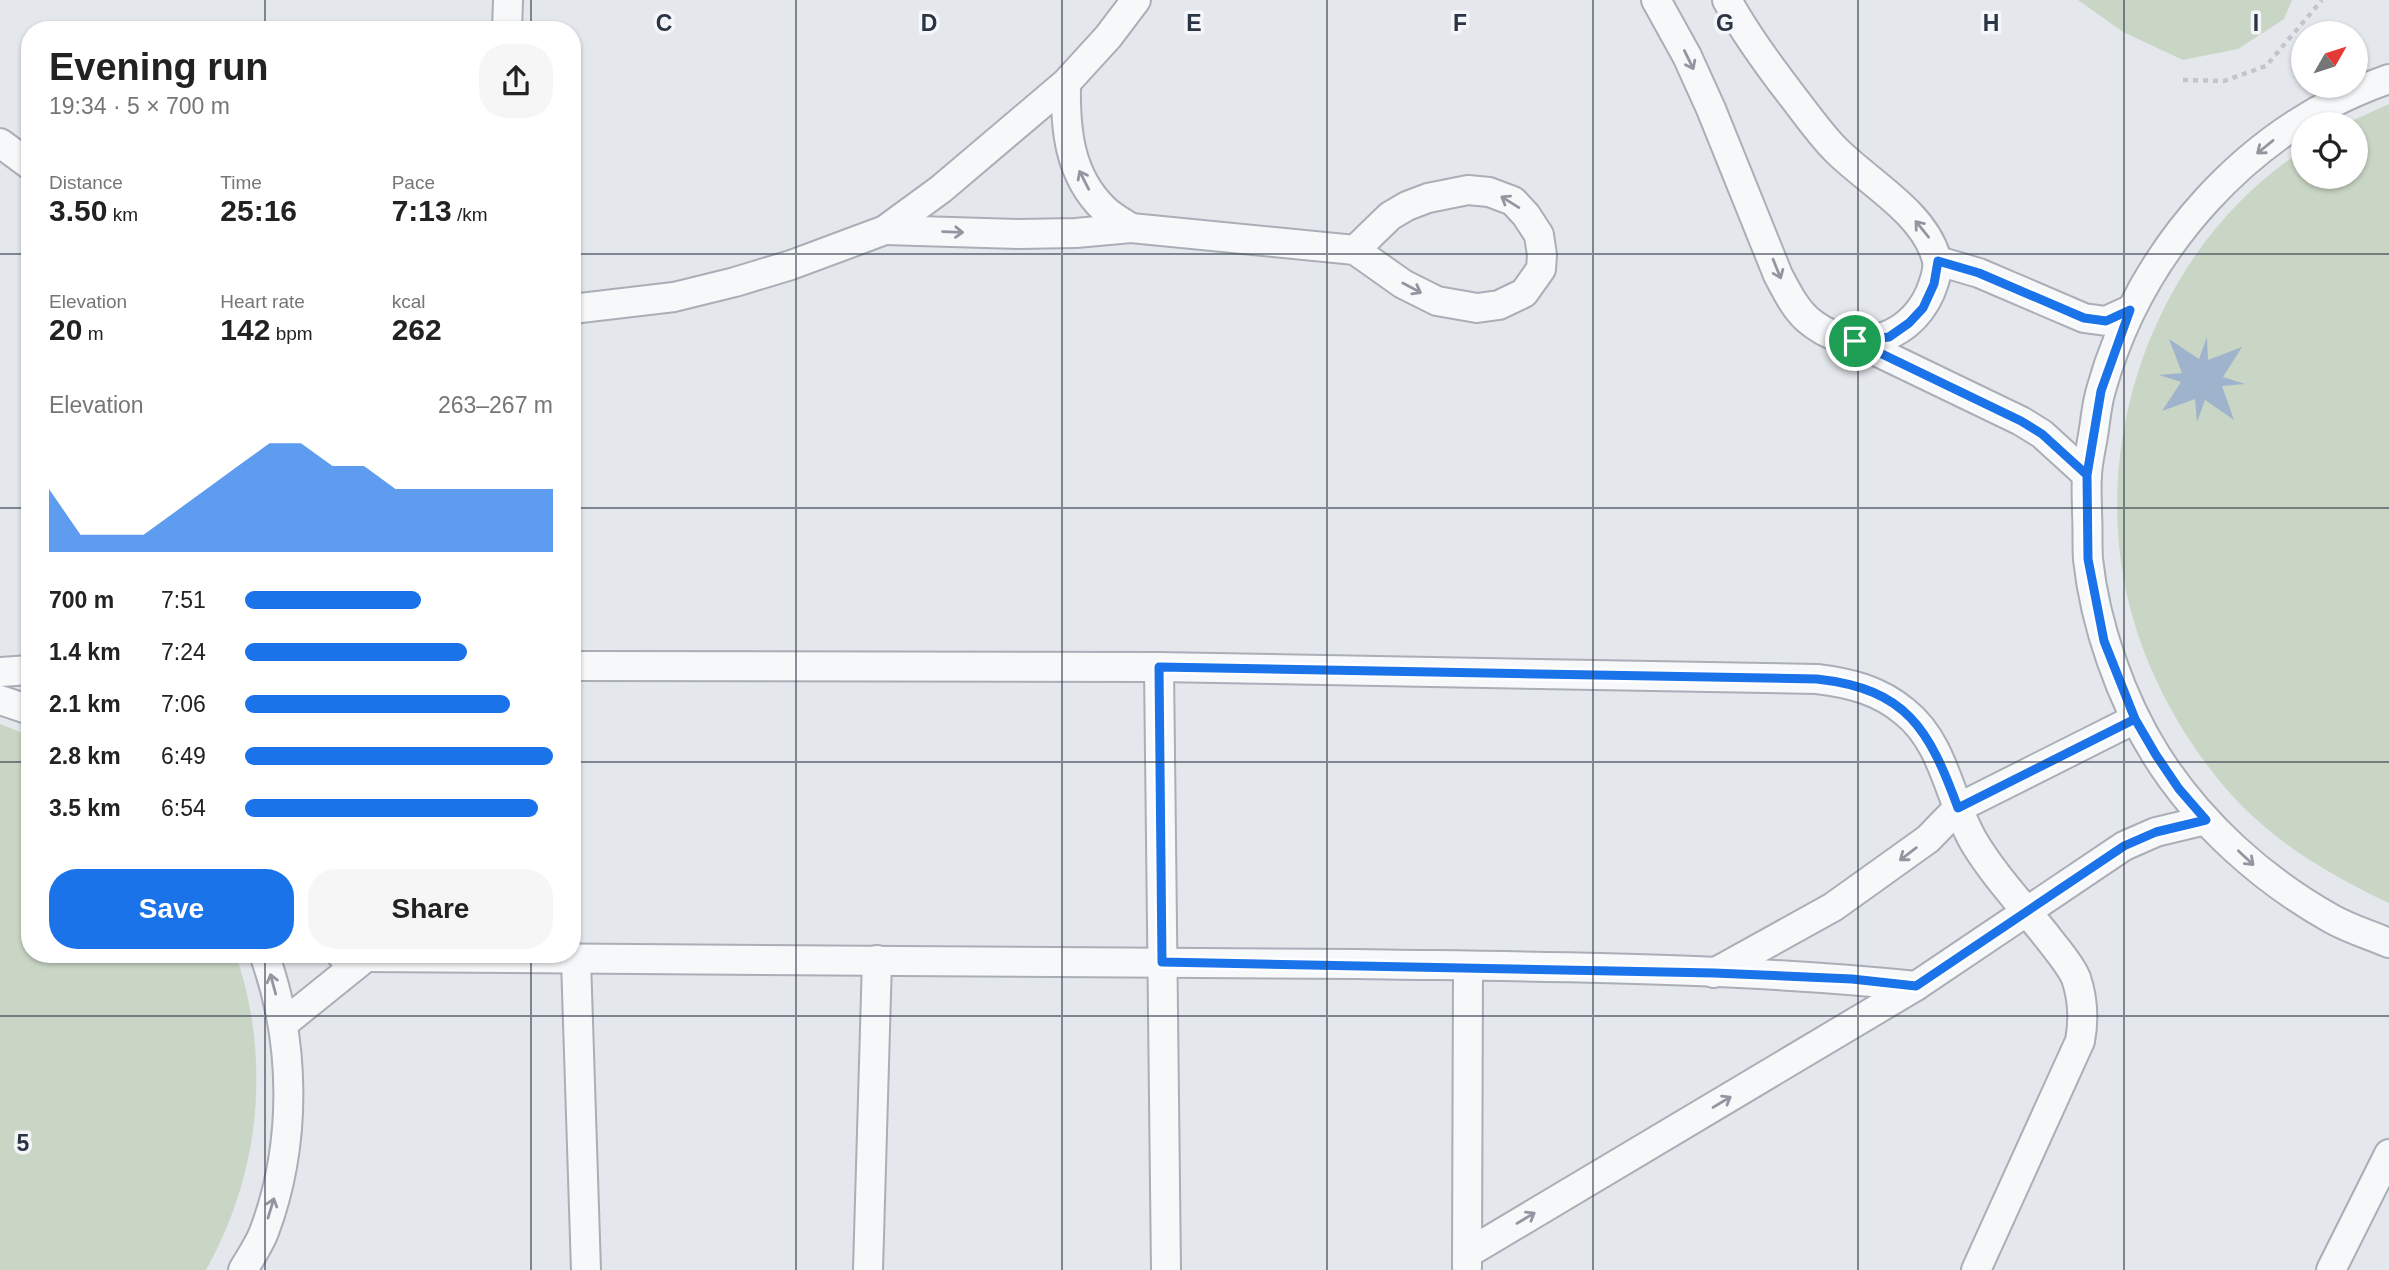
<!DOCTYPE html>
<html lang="en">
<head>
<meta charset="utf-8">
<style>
	:root { --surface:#fff; --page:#f6f6f6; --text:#222; --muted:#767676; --accent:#1a73e8 }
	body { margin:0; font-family:Helvetica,sans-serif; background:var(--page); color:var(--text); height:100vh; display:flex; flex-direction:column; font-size:26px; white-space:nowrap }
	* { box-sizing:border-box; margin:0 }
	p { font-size:23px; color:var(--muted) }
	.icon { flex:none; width:38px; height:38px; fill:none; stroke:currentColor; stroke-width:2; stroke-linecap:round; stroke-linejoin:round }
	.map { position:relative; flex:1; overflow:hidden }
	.sheet { position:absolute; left:21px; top:21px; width:560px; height:942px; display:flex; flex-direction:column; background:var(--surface); border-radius:28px; box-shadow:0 2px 5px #0004 }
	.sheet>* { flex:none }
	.needle { width:46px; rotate:51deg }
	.tools { position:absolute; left:2291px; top:21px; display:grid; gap:14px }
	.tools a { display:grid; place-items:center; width:77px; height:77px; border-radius:50%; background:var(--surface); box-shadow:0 2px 5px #0004; font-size:35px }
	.pin { position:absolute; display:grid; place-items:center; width:60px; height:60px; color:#fff; margin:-30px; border:4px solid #fff; border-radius:50%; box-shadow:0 2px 7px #0007 }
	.round { display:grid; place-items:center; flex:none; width:74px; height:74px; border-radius:28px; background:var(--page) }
	.head { display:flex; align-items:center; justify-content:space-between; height:119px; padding:0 28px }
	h1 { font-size:38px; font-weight:700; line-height:52px }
	.figures { display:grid; grid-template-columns:repeat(3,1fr); gap:10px; height:119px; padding:7px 28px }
	.figures div { display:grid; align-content:center }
	.figures b { font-size:30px; font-weight:700 }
	.figures small { font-size:19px; font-weight:400 }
	.figures p { font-size:19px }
	.chart { height:196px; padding:14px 28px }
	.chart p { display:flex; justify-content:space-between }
	.chart svg { width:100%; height:126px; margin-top:7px; fill:var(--accent); opacity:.7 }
	.action { display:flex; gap:14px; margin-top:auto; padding:14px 28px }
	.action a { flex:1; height:80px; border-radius:28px; background:var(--accent); color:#fff; font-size:28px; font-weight:700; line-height:80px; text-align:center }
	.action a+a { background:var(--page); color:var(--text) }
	ul { padding:0 28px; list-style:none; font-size:23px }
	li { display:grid; grid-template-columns:112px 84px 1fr; align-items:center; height:52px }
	li i { height:18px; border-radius:9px; background:var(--accent) }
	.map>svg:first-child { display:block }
	.green { fill:#c9d6c5 }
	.water { fill:#9fb4cc }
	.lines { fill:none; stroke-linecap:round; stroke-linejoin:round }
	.minor-casing { stroke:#a9aeb7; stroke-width:32 }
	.path { stroke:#c2c5cb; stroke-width:4.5; stroke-dasharray:5 5; stroke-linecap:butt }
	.minor { stroke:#f7f8fa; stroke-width:28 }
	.oneway { stroke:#9196a0 }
	.route-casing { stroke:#fff; stroke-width:14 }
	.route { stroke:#1a73e8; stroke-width:9 }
	.grid { fill:none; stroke:#2b3445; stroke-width:2; stroke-opacity:0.55 }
	.grid-label { font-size:23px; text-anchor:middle; font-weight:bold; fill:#2b3445; stroke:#f4f6f9; stroke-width:7; stroke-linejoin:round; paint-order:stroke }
</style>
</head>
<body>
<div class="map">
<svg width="2389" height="1270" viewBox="0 0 2389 1270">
	<rect width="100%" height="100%" fill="#e4e7ec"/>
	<g class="green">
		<polygon points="2078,0 2292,0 2284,19 2238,49 2183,60 2123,32"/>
		<path d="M2389,104V903C2330,875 2273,842 2229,792C2177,732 2139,659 2124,581C2094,419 2164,241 2303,150V177H2356V124H2345Z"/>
		<path d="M0,724L30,736V954H235C244,976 249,1002 253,1027C264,1113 248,1194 206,1270H0Z"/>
	</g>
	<polygon class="water" points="2207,337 2208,360 2242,347 2223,377 2245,384 2222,386 2234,420 2205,400 2197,422 2195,399 2162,411 2181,382 2159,375 2182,373 2169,339 2199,359"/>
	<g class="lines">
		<defs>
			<g id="minor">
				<path d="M1656,0L1687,56L1711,109L1778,275C1786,290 1794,307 1807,319C1849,356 1907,344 1930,293C1934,283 1940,268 1936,257C1923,212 1869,183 1836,150C1820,134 1807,115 1793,97C1769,66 1746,35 1727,0"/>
				<polyline points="507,30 508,0"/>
				<path d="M2389,79C2249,127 2140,249 2101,390C2097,403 2096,416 2094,429C2092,444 2088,459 2087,474C2086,487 2087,500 2087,513C2088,528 2087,544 2088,559C2095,625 2121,699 2156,755C2199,823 2262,880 2332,919C2350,929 2370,935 2389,943"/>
				<path d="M1066,83C1065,129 1069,175 1104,209C1112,217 1122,222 1131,228"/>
				<polyline points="0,143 30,165"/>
				<polyline points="885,230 1018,234 1076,233 1131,228 1355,250 1403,284 1437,301 1477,308 1499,305 1524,293 1541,269 1542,255 1539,235 1526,215 1513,201 1489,192 1468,190 1428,198 1407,206 1390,216 1355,250"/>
				<polyline points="1938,261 1979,273 2084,318 2106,321 2130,310"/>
				<polyline points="572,309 674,297 735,282 791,265 885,230 941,189 1066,83 1108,37 1136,0"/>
				<polyline points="1855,341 2021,421 2042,434 2087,475"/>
				<path d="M572,666L1159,667L1817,679C1850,683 1879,690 1905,712C1945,744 1949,800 1974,842C1995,877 2024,907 2049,939C2058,951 2070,964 2076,978C2083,999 2084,1020 2080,1041L1976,1270"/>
				<polyline points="1159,667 1166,1270"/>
				<polyline points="0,672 30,670"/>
				<polyline points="0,700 30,710"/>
				<path d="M341,954L366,957C696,962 1026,960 1356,964C1542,967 1730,967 1916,986"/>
				<polyline points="576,960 586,1270"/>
				<polyline points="1714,973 1833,907 1928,839 1958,808 2135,719"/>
				<polyline points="283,1024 366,957"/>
				<polyline points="1468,1253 1916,986 2124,846 2156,832 2206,820"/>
				<polyline points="1467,1267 1468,966"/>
				<path d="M243,1270C250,1258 259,1245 264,1232C297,1144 296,1042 264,954"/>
				<polyline points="868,1270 877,960"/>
				<polyline points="2331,1270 2389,1154"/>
			</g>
		</defs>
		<use href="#minor" class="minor-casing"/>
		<polyline class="path" points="2183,80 2224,81 2266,66 2322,0"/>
		<use href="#minor" class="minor"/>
	</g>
	<defs><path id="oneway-shaft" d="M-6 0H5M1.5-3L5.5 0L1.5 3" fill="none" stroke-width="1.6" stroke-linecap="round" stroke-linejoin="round" transform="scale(1.75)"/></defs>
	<g class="oneway">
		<use href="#oneway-shaft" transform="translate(1689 60) rotate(64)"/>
		<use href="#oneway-shaft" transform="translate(2265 147) rotate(141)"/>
		<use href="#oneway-shaft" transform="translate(1084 180) rotate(-117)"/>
		<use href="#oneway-shaft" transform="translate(1510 202) rotate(-148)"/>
		<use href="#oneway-shaft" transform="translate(1922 229) rotate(-129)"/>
		<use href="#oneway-shaft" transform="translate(953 232) rotate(2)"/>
		<use href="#oneway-shaft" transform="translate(1777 269) rotate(68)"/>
		<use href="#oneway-shaft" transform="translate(1412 288) rotate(28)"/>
		<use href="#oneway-shaft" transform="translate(1908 854) rotate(143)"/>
		<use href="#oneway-shaft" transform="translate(2246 858) rotate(43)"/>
		<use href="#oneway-shaft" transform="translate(273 984) rotate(-105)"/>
		<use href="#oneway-shaft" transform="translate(1722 1102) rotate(-31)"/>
		<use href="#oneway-shaft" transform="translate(271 1208) rotate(-73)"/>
		<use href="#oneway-shaft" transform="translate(1526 1218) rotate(-31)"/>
	</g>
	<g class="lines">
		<defs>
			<path id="route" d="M1855,341L2021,421L2042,434L2087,475L2088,559L2104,641L2135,719L1958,808C1929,729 1907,689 1817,679L1159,667L1162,962L1714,973L1852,979L1916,986L2124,846L2156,832L2206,820L2179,789L2156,755L2135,719L2104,641L2088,559L2087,475L2101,391L2130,310L2106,321L2084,318L1979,273L1938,261L1934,284L1923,308L1909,323L1889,337L1855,341"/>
		</defs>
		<use href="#route" class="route-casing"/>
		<use href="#route" class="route"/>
	</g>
	<path class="grid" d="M265,0V30M531,0V30M796,0V1270M1062,0V1270M1327,0V1270M1593,0V1270M1858,0V1270M2124,0V1270M0,254H30M572,254H2389M0,508H30M572,508H2389M0,762H30M572,762H2389M265,954V1270M531,954V1270M0,1016H2389"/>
	<g class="grid-label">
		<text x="664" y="31">C</text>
		<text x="929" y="31">D</text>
		<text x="1194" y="31">E</text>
		<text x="1460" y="31">F</text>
		<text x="1725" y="31">G</text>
		<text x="1991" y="31">H</text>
		<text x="2256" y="31">I</text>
		<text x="23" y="1151">5</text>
	</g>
</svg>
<div class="tools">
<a><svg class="needle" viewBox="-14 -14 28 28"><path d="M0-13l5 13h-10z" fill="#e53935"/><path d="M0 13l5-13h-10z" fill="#767676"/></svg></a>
<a><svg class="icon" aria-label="locate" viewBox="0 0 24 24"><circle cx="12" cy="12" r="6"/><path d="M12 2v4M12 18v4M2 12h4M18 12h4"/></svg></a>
</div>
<div class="pin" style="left:1855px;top:341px;background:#1e9e55"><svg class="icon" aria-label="arrive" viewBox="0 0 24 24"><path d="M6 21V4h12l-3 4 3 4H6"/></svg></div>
<section class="sheet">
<div class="head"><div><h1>Evening run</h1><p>19:34 · 5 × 700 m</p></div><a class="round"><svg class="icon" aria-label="share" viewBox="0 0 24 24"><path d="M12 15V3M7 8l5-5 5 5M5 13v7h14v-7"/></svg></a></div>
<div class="figures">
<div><p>Distance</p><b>3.50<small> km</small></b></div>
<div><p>Time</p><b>25:16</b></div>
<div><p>Pace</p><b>7:13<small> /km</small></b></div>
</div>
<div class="figures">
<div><p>Elevation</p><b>20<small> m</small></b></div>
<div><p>Heart rate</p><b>142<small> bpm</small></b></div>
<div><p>kcal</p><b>262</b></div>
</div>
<div class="chart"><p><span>Elevation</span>263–267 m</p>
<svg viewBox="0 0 160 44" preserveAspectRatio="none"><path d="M0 44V22L10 38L20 38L30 38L40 30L50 22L60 14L70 6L80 6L90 14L100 14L110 22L120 22L130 22L140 22L150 22L160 22V44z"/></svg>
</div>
<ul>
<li><b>700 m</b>7:51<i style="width:57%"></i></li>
<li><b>1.4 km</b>7:24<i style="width:72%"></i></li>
<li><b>2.1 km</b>7:06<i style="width:86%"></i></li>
<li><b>2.8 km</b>6:49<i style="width:100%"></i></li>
<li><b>3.5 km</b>6:54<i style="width:95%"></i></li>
</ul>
<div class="action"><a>Save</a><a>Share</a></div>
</section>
</div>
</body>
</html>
